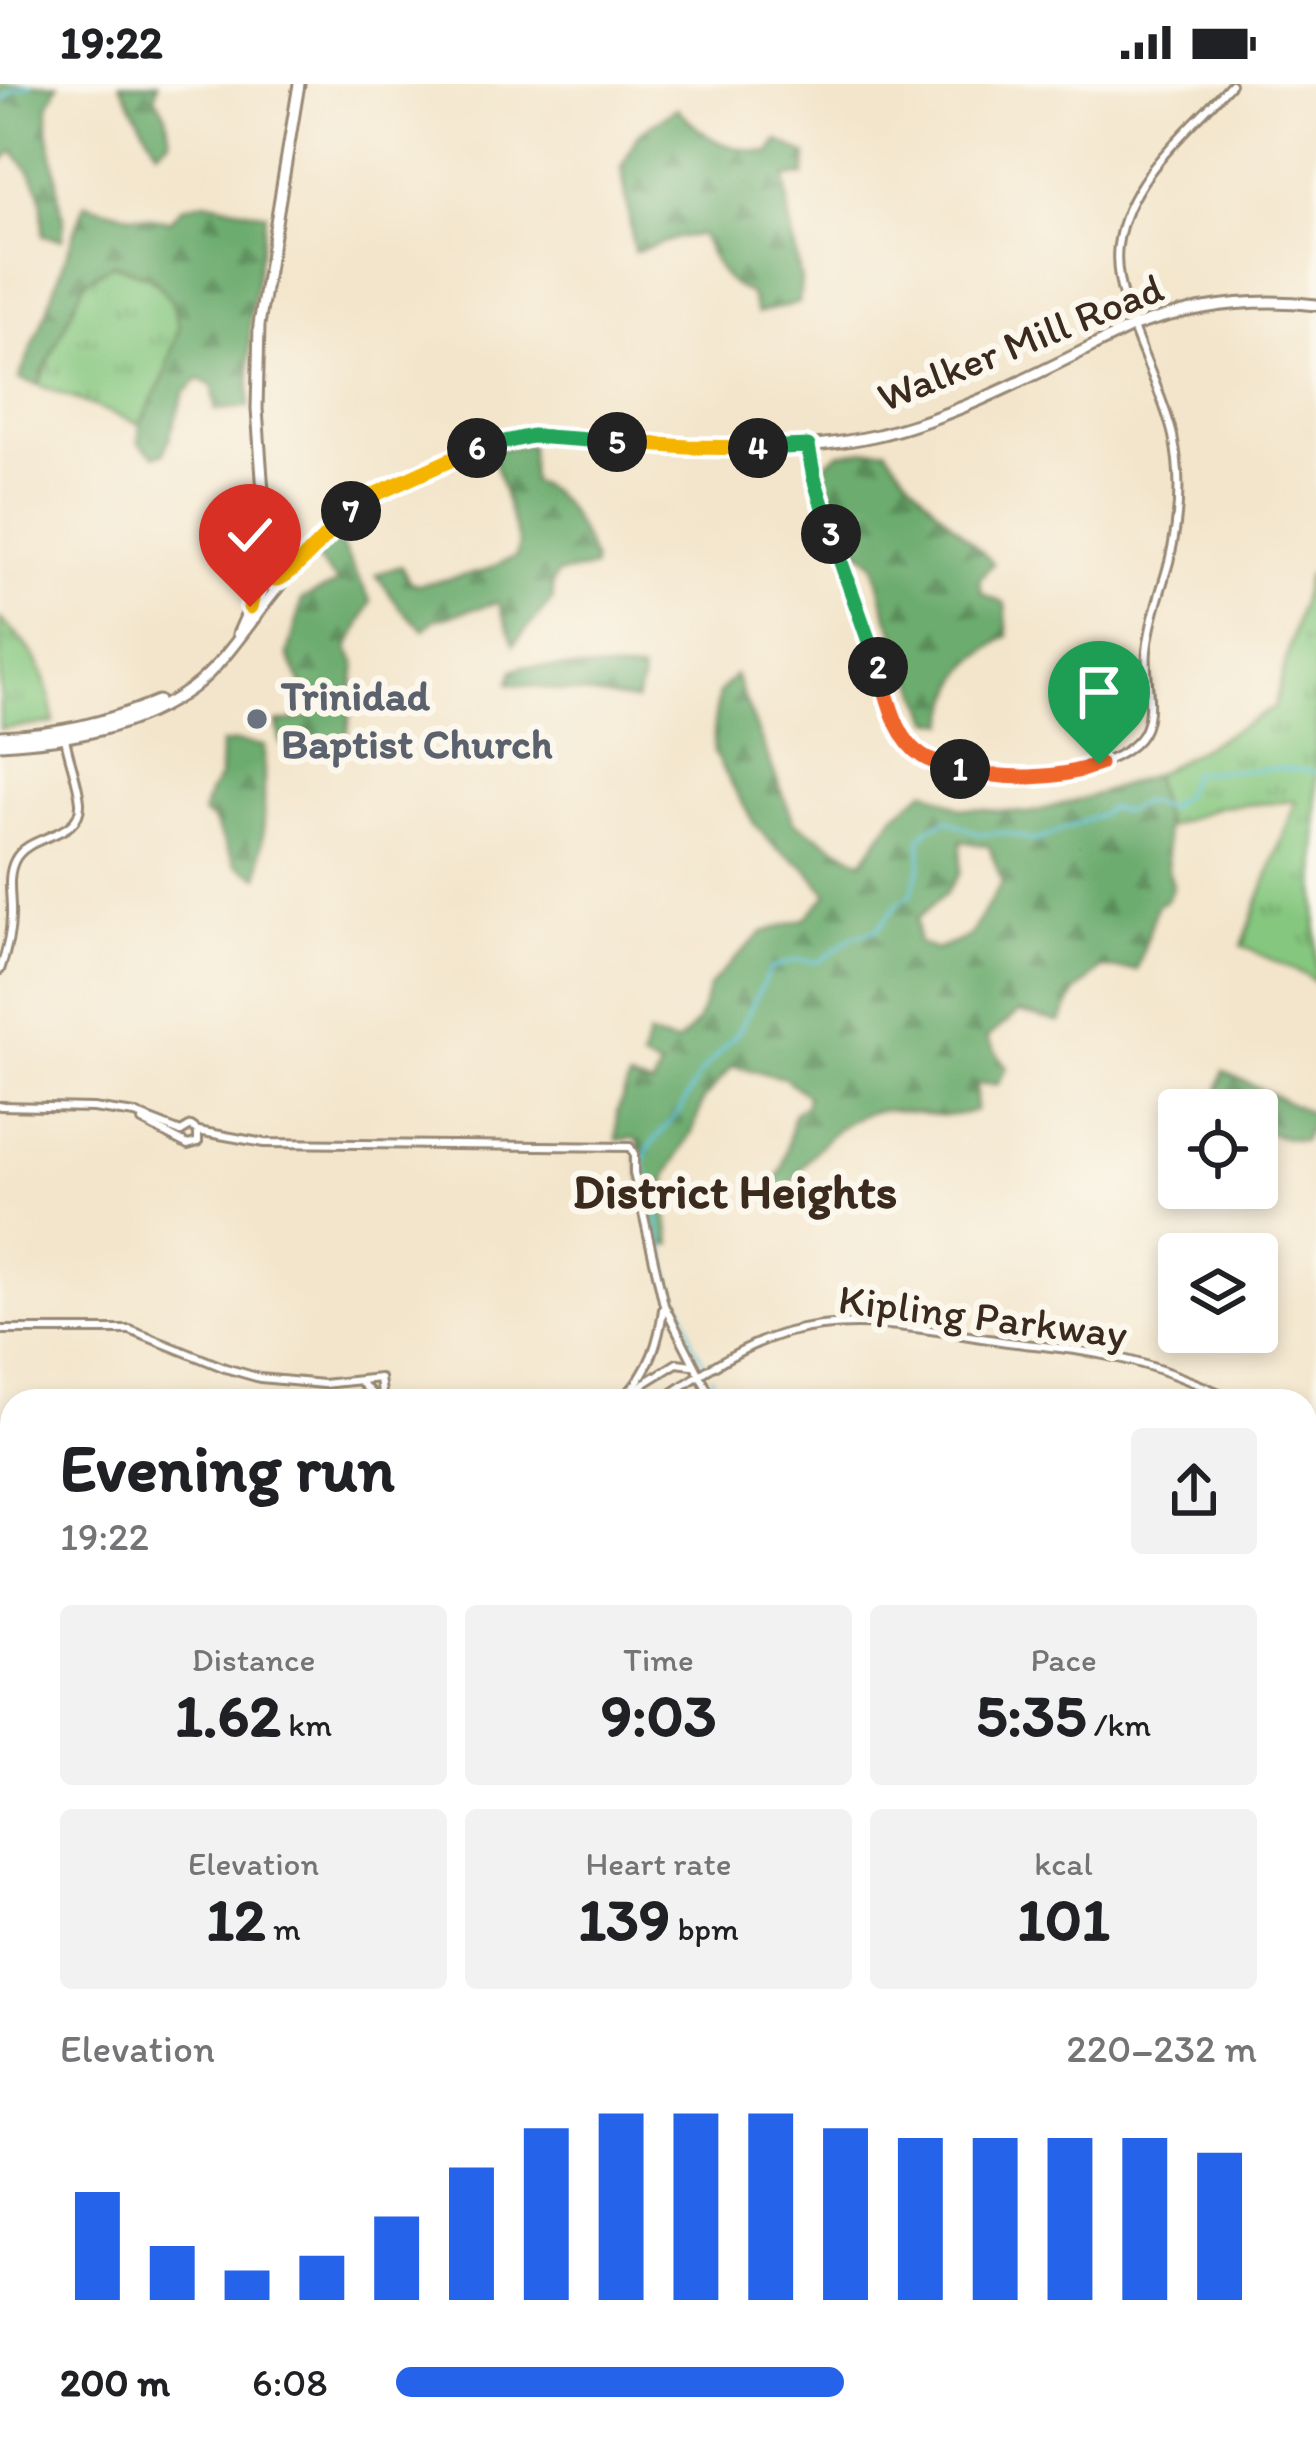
<!DOCTYPE html>
<html lang="en">
<head>
<meta charset="utf-8">
<style>
	:root { --surface:#fff; --page:#f2f2f2; --text:#202124; --muted:#757577; --accent:#2563eb }
	body { margin:0; font-family:Itim,sans-serif; background:var(--page); color:var(--text); height:100vh; display:flex; flex-direction:column; font-size:45px; white-space:nowrap }
	* { box-sizing:border-box; margin:0 }
	p { font-size:39px; color:var(--muted) }
	.icon { flex:none; width:66px; height:66px; fill:none; stroke:currentColor; stroke-width:2; stroke-linecap:round; stroke-linejoin:round }
	.map { position:relative; flex:1; overflow:hidden }
	.sheet { position:absolute; left:0px; top:1305px; width:1317px; height:1062px; display:flex; flex-direction:column; background:var(--surface); border-radius:36px 36px 0 0; box-shadow:0 6px 18px #0003 }
	.sheet>* { flex:none }
	.buttons { position:absolute; left:1158px; top:1005px; display:grid; gap:24px }
	.buttons a { display:grid; place-items:center; width:120px; height:120px; border-radius:12px; background:var(--surface); box-shadow:0 6px 18px #0003; font-size:60px }
	.pin { position:absolute; display:grid; place-items:center; width:102px; height:102px; color:#fff; margin:-123px -51px; border-radius:50% 50% 50% 0; rotate:-45deg; box-shadow:0 0 12px #0007 }
	.pin .icon { rotate:45deg }
	.km { position:absolute; width:60px; height:60px; margin:-30px; border-radius:50%; background:#222; color:#fff; font-size:33px; line-height:60px; text-align:center }
	.round { display:grid; place-items:center; flex:none; width:126px; height:126px; border-radius:12px; background:var(--page) }
	.summary { display:flex; align-items:center; justify-content:space-between; height:204px; padding:0 60px }
	h1 { font-size:66px; font-weight:700; line-height:90px }
	.stats { display:grid; grid-template-columns:repeat(3,1fr); gap:18px; height:204px; padding:12px 60px }
	.stats div { display:grid; align-content:center; border-radius:12px; background:var(--page); text-align:center }
	.stats b { font-size:60px; font-weight:700 }
	.stats small { font-size:33px; font-weight:400 }
	.stats p { font-size:33px }
	.chart { height:336px; padding:24px 60px }
	.chart p { display:flex; justify-content:space-between }
	.chart svg { width:100%; height:216px; margin-top:12px; stroke:var(--accent); stroke-width:6 }
	ul { padding:0 60px; list-style:none; font-size:39px }
	li { display:grid; grid-template-columns:192px 144px 1fr; align-items:center; height:90px }
	li i { height:30px; border-radius:15px; background:var(--accent) }
	.status { display:flex; justify-content:space-between; align-items:center; height:84px; padding:0 60px; background:var(--surface); direction:ltr }
	.status svg { height:33px; fill:currentColor }
	.map>svg:first-child { display:block }
	.grass { fill:url(#grass-tufts); stroke:#60784e; stroke-width:3 }
	.forest { fill:url(#forest-firs); stroke:#546b46; stroke-width:3; fill-rule:evenodd }
	.lines { fill:none; stroke-linecap:round; stroke-linejoin:round }
	.stream { stroke:#60c4de; stroke-width:3 }
	.tertiary-casing { stroke:#978874; stroke-width:12 }
	.secondary-casing { stroke:#978874; stroke-width:14 }
	.primary-casing { stroke:#978874; stroke-width:15 }
	.trunk-casing { stroke:#978874; stroke-width:16 }
	.tertiary { stroke:#fff; stroke-width:6 }
	.secondary { stroke:#fff; stroke-width:8 }
	.primary { stroke:#fff; stroke-width:9 }
	.trunk { stroke:#fff; stroke-width:10 }
	.split-1-casing { stroke:#fff; stroke-width:24 }
	.split-2-casing { stroke:#fff; stroke-width:24 }
	.split-3-casing { stroke:#fff; stroke-width:24 }
	.split-4-casing { stroke:#fff; stroke-width:24 }
	.split-5-casing { stroke:#fff; stroke-width:24 }
	.split-6-casing { stroke:#fff; stroke-width:24 }
	.split-7-casing { stroke:#fff; stroke-width:24 }
	.split-8-casing { stroke:#fff; stroke-width:24 }
	.split-1 { stroke:#f0652b; stroke-width:15 }
	.split-2 { stroke:#f0652b; stroke-width:15 }
	.split-3 { stroke:#22a559; stroke-width:15 }
	.split-4 { stroke:#22a559; stroke-width:15 }
	.split-5 { stroke:#f5b400; stroke-width:15 }
	.split-6 { stroke:#22a559; stroke-width:15 }
	.split-7 { stroke:#f5b400; stroke-width:15 }
	.split-8 { stroke:#f5b400; stroke-width:15 }
	.worship-dot { fill:#6b7280; stroke:#fbf7ec; stroke-width:4.5 }
	.labels { text-anchor:middle; dominant-baseline:central; stroke-width:12; stroke-linejoin:round; paint-order:stroke }
	.street-label { font-size:42px; fill:#3b2a1e; stroke:#fbf7ec }
	.worship-label { font-size:42px; font-weight:bold; fill:#5b616d; stroke:#fbf7ec; text-anchor:start }
	.quarter-label { font-size:48px; font-weight:bold; fill:#3b2a1e; stroke:#fbf7ec }
</style>
</head>
<body>
<div class="status"><b>19:22</b><svg viewBox="0 0 49 12"><path d="M0 12V9h3v3zM5 12V6h3v6zM10 12V3h3v9zM15 12V0h3v12zM26 1h20v11H26zM47 4h2v5h-2z"/></svg></div>
<div class="map">
<svg width="1316" height="2367" viewBox="0 0 1316 2367">
	<defs>
		<pattern id="grass-tufts" width="24" height="20" patternUnits="userSpaceOnUse" patternTransform="scale(3)"><rect width="24" height="20" fill="#85c77f"/><path d="M3 7l-1-3M5 7V3M7 7l1-3M15 17l-1-3M17 17v-4M19 17l1-3" fill="none" stroke="#6ea267"/></pattern>
		<pattern id="forest-firs" width="22" height="20" patternUnits="userSpaceOnUse" patternTransform="scale(3)"><rect width="22" height="20" fill="#6cac6e"/><path d="M5 1l3.5 6h-7zM16 11l3.5 6h-7z" fill="#5a8c5a"/></pattern>
	</defs>
	<rect width="100%" height="100%" fill="#fbf7ec"/>
	<filter id="ink" filterUnits="userSpaceOnUse"><feTurbulence type="fractalNoise" baseFrequency=".00833" numOctaves="2"/><feDisplacementMap in="SourceGraphic" scale="24" xChannelSelector="R" yChannelSelector="G"/><feConvolveMatrix kernelMatrix="1 2 1 2 8 2 1 2 1" color-interpolation-filters="sRGB"/></filter>
	<filter id="wash" filterUnits="userSpaceOnUse"><feTurbulence type="fractalNoise" baseFrequency=".004" numOctaves="4" result="noise"/><feDisplacementMap in="SourceGraphic" scale="48" xChannelSelector="R" yChannelSelector="G"/><feGaussianBlur stdDeviation="2.7" result="paint"/><feColorMatrix in="noise" values="0 0 0 0 0 0 0 0 0 0 0 0 0 0 0 0 0 1.4 0 .05"/><feComposite in="paint" operator="in"/></filter>
	<g filter="url(#wash)">
		<rect width="100%" height="100%" fill="#f3e5cb"/>
		<g class="grass">
			<polygon points="114,180 154,195 172,218 179,243 165,291 140,340 38,301 85,197"/>
			<polygon points="1308,491 1316,493 1316,899 1307,892 1242,862 1296,717 1218,723 1165,744 1153,691 1274,624"/>
			<path d="M0,535C38,568 48,590 54,639L0,645Z"/>
		</g>
		<g class="forest">
			<path d="M0,0H58L48,22V45L64,140L62,155L43,152C42,108 43,101 13,67L0,79Z"/>
			<polygon points="120,0 158,0 155,12 166,31 170,56 157,66"/>
			<path d="M677,24C708,58 724,64 770,69L778,57L807,71L804,92L785,93L790,140L801,197L799,219L757,229L750,209C721,201 714,176 701,151L681,153L634,168L622,84L638,50Z"/>
			<polygon points="205,117 266,130 250,239 249,323 215,326 213,302 199,295 184,309 164,369 155,371 139,359 140,340 165,291 179,243 172,218 154,195 114,180 85,197 38,301 19,295 47,226 85,119 126,130 170,137 183,123"/>
			<path d="M530,360L532,398C567,410 579,446 594,477L593,484L557,490L552,500L553,515L514,560L498,518L434,536L424,546L400,524L376,490L401,482L409,497L418,501L481,488L516,472L519,460L491,367Z"/>
			<path d="M886,364C915,407 956,442 993,479L979,495L982,509L1005,520L1008,552C965,580 957,588 947,639L931,636L886,528L874,479L851,459L818,386L839,369Z"/>
			<polygon points="330,457 342,462 371,518 348,565 356,580 347,655 323,659 281,660 277,639 310,633 302,600 288,571 302,515 338,499 315,473"/>
			<polygon points="523,582 641,588 642,598 636,617 509,599 513,586"/>
			<path d="M735,591L794,738L862,778L895,731L926,706L960,724L1029,729L1082,715L1153,691L1165,744L1168,786L1173,801L1168,814L1157,822L1137,886L1102,884L1076,908L1060,938L1019,928L987,954L1007,984L998,1000H976V1026C944,1037 924,1028 892,1026C839,1024 805,1078 780,1118L770,1107L783,1084L794,1029L805,1022L807,1012L785,994L732,982L703,1016L693,1046L667,1092L664,1116L672,1160L656,1164L637,1072L639,1057L634,1054L617,1056V1028L629,996L653,1002L660,984L642,976L648,952L677,959L697,939L710,901L737,873L763,848L805,835L828,810L804,782L776,764L755,741L714,669V639L719,609ZM961,757L989,762L1002,798L969,853L936,866L918,858L917,835L946,809L960,789Z"/>
			<polygon points="237,658 264,662 264,736 259,793 236,781 213,736 203,730 210,707 220,692 221,660"/>
			<polygon points="1224,987 1314,1031 1303,1057 1274,1051 1257,1043 1257,1026 1221,1026 1214,1023"/>
		</g>
		<g class="lines">
			<g class="stream">
				<polyline points="0,18 16,5 32,0"/>
				<polyline points="704,1279 692,1258 685,1229 671,1198 652,1103 644,1080 649,1063 680,1026 700,990 739,947 770,885 796,876 819,878 852,853 878,845 900,817 911,812 921,780 920,756 930,743 949,736 979,750 1006,749 1036,757 1101,730 1109,724 1124,728 1143,718 1167,724 1184,711 1191,689 1282,684 1316,688"/>
				<polyline points="711,1292 721,1314 727,1317"/>
			</g>
		</g>
	</g>
	<g filter="url(#ink)">
		<g class="lines">
			<defs>
				<g id="tertiary">
					<path d="M808,362L814,395L834,459L900,645C905,653 909,662 916,668C931,683 989,694 1011,694C1049,692 1113,686 1139,655C1158,633 1144,594 1147,567C1150,537 1161,507 1169,478C1179,437 1182,393 1173,352C1160,294 1110,217 1118,161C1127,94 1188,47 1231,0"/>
					<path d="M0,886C6,869 11,850 11,832C12,813 6,793 15,776C29,748 82,756 80,718C78,697 69,676 65,654"/>
					<polyline points="0,1022 93,1024 135,1030 181,1048"/>
					<polyline points="142,1037 188,1061 198,1058 198,1047"/>
					<polyline points="181,1048 191,1042 198,1047 264,1059 630,1063 634,1070 634,1089 664,1221 713,1317"/>
					<polyline points="0,1246 130,1246 225,1284 260,1294 323,1300 380,1294 383,1317"/>
					<polyline points="361,1298 378,1317"/>
					<polyline points="637,1304 677,1279 692,1281"/>
					<path d="M627,1310C650,1285 659,1258 663,1225"/>
					<polyline points="668,1316 685,1313 705,1317"/>
					<path d="M660,1317C701,1290 741,1261 789,1248C861,1229 937,1248 1008,1258C1048,1263 1088,1266 1127,1276C1165,1285 1202,1302 1239,1317"/>
					<polyline points="1305,1343 1316,1348"/>
					<polyline points="0,1463 12,1462"/>
					<polyline points="0,1480 12,1481"/>
					<polyline points="1305,1515 1316,1524"/>
					<polyline points="647,2355 672,2367"/>
					<polyline points="844,2355 857,2367"/>
					<polyline points="0,2359 10,2346"/>
					<polyline points="2,2367 12,2355"/>
					<polyline points="729,2367 763,2355"/>
				</g>
				<g id="secondary">
					<polyline points="1305,1429 1316,1419"/>
					<polyline points="0,1781 12,1795"/>
					<polyline points="558,2355 563,2367"/>
					<polyline points="858,2367 872,2355"/>
				</g>
				<g id="primary">
					<path d="M252,530C268,495 279,446 263,408L257,325L259,241L299,0"/>
					<polyline points="238,550 250,523 258,492 263,409"/>
					<path d="M0,652C57,650 106,639 158,617"/>
					<path d="M0,660C67,656 136,645 192,604C225,579 249,539 275,507C298,479 322,450 351,426C367,413 387,405 407,396C453,374 495,355 546,352C656,356 765,376 874,352C962,332 1052,281 1134,242C1193,222 1254,213 1316,221"/>
				</g>
				<g id="trunk">
					<polyline points="0,2349 12,2340"/>
					<polyline points="14,2367 17,2355"/>
				</g>
			</defs>
			<use href="#tertiary" class="tertiary-casing"/>
			<use href="#secondary" class="secondary-casing"/>
			<use href="#primary" class="primary-casing"/>
			<use href="#trunk" class="trunk-casing"/>
			<use href="#tertiary" class="tertiary"/>
			<use href="#secondary" class="secondary"/>
			<use href="#primary" class="primary"/>
			<use href="#trunk" class="trunk"/>
		</g>
	</g>
	<g class="lines" filter="url(#ink)">
		<defs>
			<path id="split-1" d="M960,685C1004,696 1056,697 1099,680"/>
			<path id="split-2" d="M878,583C888,612 895,655 922,672C933,680 948,681 960,685"/>
			<polyline id="split-3" points="831,450 878,583"/>
			<polyline id="split-4" points="758,364 808,362 814,394 831,450"/>
			<polyline id="split-5" points="617,358 688,363 758,364"/>
			<polyline id="split-6" points="477,364 532,352 617,358"/>
			<polyline id="split-7" points="351,427 378,409 477,364"/>
			<path id="split-8" d="M250,523L258,492C263,493 274,496 278,495C290,493 337,439 351,427"/>
		</defs>
		<use href="#split-1" class="split-1-casing"/>
		<use href="#split-2" class="split-2-casing"/>
		<use href="#split-3" class="split-3-casing"/>
		<use href="#split-4" class="split-4-casing"/>
		<use href="#split-5" class="split-5-casing"/>
		<use href="#split-6" class="split-6-casing"/>
		<use href="#split-7" class="split-7-casing"/>
		<use href="#split-8" class="split-8-casing"/>
		<use href="#split-1" class="split-1"/>
		<use href="#split-2" class="split-2"/>
		<use href="#split-3" class="split-3"/>
		<use href="#split-4" class="split-4"/>
		<use href="#split-5" class="split-5"/>
		<use href="#split-6" class="split-6"/>
		<use href="#split-7" class="split-7"/>
		<use href="#split-8" class="split-8"/>
	</g>
	<circle class="worship-dot" cx="257" cy="635" r="12"/>
	<g class="labels">
		<g class="street-label">
			<text transform="translate(1020 258) rotate(-22)">Walker Mill Road</text>
			<text transform="translate(983 1232) rotate(7)">Kipling Parkway</text>
		</g>
		<g class="worship-label">
			<text x="281" y="611">Trinidad<tspan x="281" dy="48">Baptist Church</tspan></text>
		</g>
		<g class="quarter-label">
			<text x="735" y="1107">District Heights</text>
		</g>
	</g>
</svg>
<div class="buttons">
<a><svg class="icon" aria-label="locate" viewBox="0 0 24 24"><circle cx="12" cy="12" r="6"/><path d="M12 2v4M12 18v4M2 12h4M18 12h4"/></svg></a>
<a><svg class="icon" aria-label="layers" viewBox="0 0 24 24"><path d="M12 4l9 5-9 5-9-5zM3 14l9 5 9-5"/></svg></a>
</div>
<div class="pin" style="left:1099px;top:680px;background:#1e9e55"><svg class="icon" aria-label="arrive" viewBox="0 0 24 24"><path d="M6 21V4h12l-3 4 3 4H6"/></svg></div>
<div class="pin" style="left:250px;top:523px;background:#d93025"><svg class="icon" aria-label="check" viewBox="0 0 24 24"><path d="M5 12l5 5 9-10"/></svg></div>
<b class="km" style="left:960px;top:685px">1</b>
<b class="km" style="left:878px;top:583px">2</b>
<b class="km" style="left:831px;top:450px">3</b>
<b class="km" style="left:758px;top:364px">4</b>
<b class="km" style="left:617px;top:358px">5</b>
<b class="km" style="left:477px;top:364px">6</b>
<b class="km" style="left:351px;top:427px">7</b>
<section class="sheet">
<div class="summary"><div><h1>Evening run</h1><p>19:22</p></div><a class="round"><svg class="icon" aria-label="share" viewBox="0 0 24 24"><path d="M12 15V3M7 8l5-5 5 5M5 13v7h14v-7"/></svg></a></div>
<div class="stats">
<div><p>Distance</p><b>1.62<small> km</small></b></div>
<div><p>Time</p><b>9:03</b></div>
<div><p>Pace</p><b>5:35<small> /km</small></b></div>
</div>
<div class="stats">
<div><p>Elevation</p><b>12<small> m</small></b></div>
<div><p>Heart rate</p><b>139<small> bpm</small></b></div>
<div><p>kcal</p><b>101</b></div>
</div>
<div class="chart"><p><span>Elevation</span>220–232 m</p>
<svg viewBox="0 0 160 44" preserveAspectRatio="none"><path d="M5 44V22M15 44V33M25 44V38M35 44V35M45 44V27M55 44V17M65 44V9M75 44V6M85 44V6M95 44V6M105 44V9M115 44V11M125 44V11M135 44V11M145 44V11M155 44V14"/></svg>
</div>
<ul>
<li><b>200 m</b>6:08<i style="width:52%"></i></li>
</ul>
</section>
</div>
</body>
</html>
